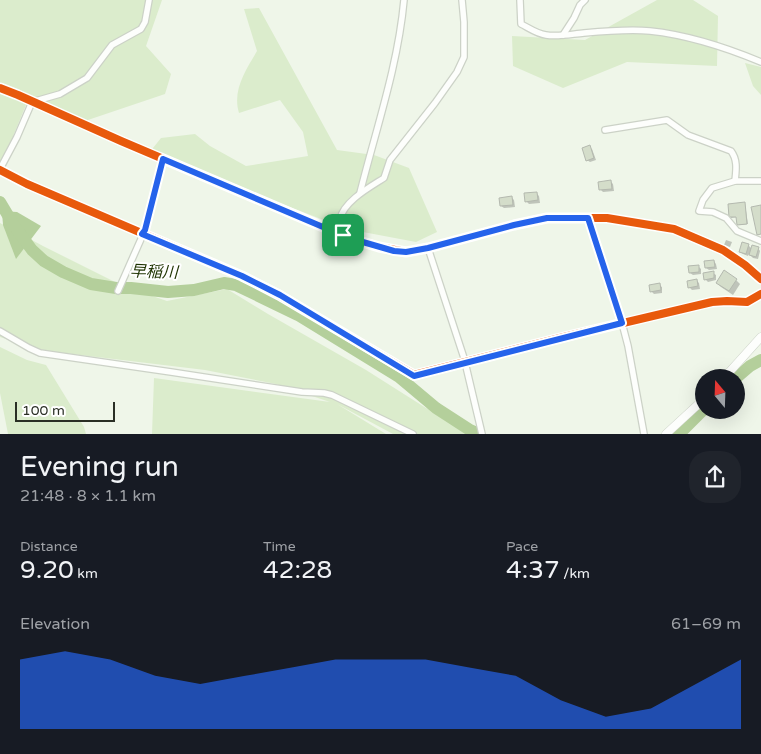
<!DOCTYPE html>
<html lang="en">
<head>
<meta charset="utf-8">
<style>
	:root { --surface:#171b24; --page:#20242c; --text:#f1f3f6; --muted:#9ea1a6; --accent:#2563eb }
	body { margin:0; font-family:"Varela Round","Noto Sans JP",sans-serif; background:var(--page); color:var(--text); height:100vh; display:flex; flex-direction:column; font-size:19px; white-space:nowrap }
	* { box-sizing:border-box; margin:0 }
	p { font-size:16px; color:var(--muted) }
	.icon { flex:none; width:28px; height:28px; fill:none; stroke:currentColor; stroke-width:2; stroke-linecap:round; stroke-linejoin:round }
	.map { position:relative; height:434px; overflow:hidden }
	.details { display:flex; flex-direction:column; background:var(--surface); flex:1 }
	.details>* { flex:none }
	.needle { width:32px; rotate:341deg }
	.fabs { position:absolute; left:695px; top:369px; display:grid; gap:10px }
	.fabs a { display:grid; place-items:center; width:50px; height:50px; border-radius:50%; background:var(--surface); box-shadow:0 5px 20px #0002; font-size:25px }
	.scale { position:absolute; left:15px; bottom:12px; width:100px; box-sizing:border-box; padding-left:5px; border:2px solid #2a2f25; border-top:0; font-size:14px; line-height:18px; white-space:nowrap; color:#2a2f25; -webkit-text-stroke:4px #fff; paint-order:stroke }
	.pin { position:absolute; display:grid; place-items:center; width:42px; height:42px; color:#fff; margin:-21px; border-radius:10px; box-shadow:0 2px 8px #0006 }
	.round { display:grid; place-items:center; flex:none; width:52px; height:52px; border-radius:20px; background:var(--page) }
	.head { display:flex; align-items:center; justify-content:space-between; height:85px; padding:0 20px }
	h1 { font-size:28px; font-weight:600; line-height:38px }
	.stats { display:grid; grid-template-columns:repeat(3,1fr); gap:8px; height:85px; padding:5px 20px }
	.stats div { display:grid; align-content:center }
	.stats b { font-size:25px; font-weight:600 }
	.stats small { font-size:14px; font-weight:400 }
	.stats p { font-size:14px }
	.chart { height:140px; padding:10px 20px }
	.chart p { display:flex; justify-content:space-between }
	.chart svg { width:100%; height:90px; margin-top:5px; fill:var(--accent); opacity:.7 }
	.map>svg:first-child { display:block }
	.green { fill:#dbeccc }
	.water { fill:#b4cf9b }
	.shadow { fill:#0003 }
	.lines { fill:none; stroke-linecap:round; stroke-linejoin:round }
	.river { stroke:#b4cf9b; stroke-width:12 }
	.building { fill:#d4ddca; stroke:#b4b9af }
	.minor-casing { stroke:#ccd2c7; stroke-width:8 }
	.tertiary-casing { stroke:#ccd2c7; stroke-width:9 }
	.secondary-casing { stroke:#ccd2c7; stroke-width:9 }
	.minor { stroke:#fdfefc; stroke-width:5.5 }
	.tertiary { stroke:#fdfefc; stroke-width:7 }
	.secondary { stroke:#fdfefc; stroke-width:8 }
	.cycleway-casing { stroke:#fff; stroke-width:11 }
	.cycleway { stroke:#e8590c; stroke-width:8 }
	.route-casing { stroke:#fff; stroke-width:10 }
	.route { stroke:#2563eb; stroke-width:6 }
	.labels { text-anchor:middle; dominant-baseline:central; stroke-width:4; stroke-linejoin:round; paint-order:stroke }
	.water-label { font-size:16px; font-style:italic; fill:#1f3402; stroke:#fff }
</style>
</head>
<body>
<div class="map">
<svg width="761" height="434" viewBox="0 0 761 434">
	<rect width="100%" height="100%" fill="#eff6e9"/>
	<g class="green">
		<polygon points="0,0 162,0 146,46 171,74 165,94 79,123 28,100 0,168"/>
		<polygon points="657,0 693,0 718,16 717,66 627,62 563,88 513,66 512,36 585,40"/>
		<path d="M259,8L337,150L374,155L409,168L437,232L416,242L347,229L149,153L161,138L195,134L210,146L246,166L308,156L303,132L280,100L239,113C232,90 246,70 257,51L244,9Z"/>
		<polygon points="745,63 761,67 761,95 753,86"/>
		<polygon points="0,223 43,246 123,286 167,301 227,289 268,314 366,370 426,408 475,429 476,434 393,434 337,404 386,434 152,434 154,378 330,402 276,384 205,370 39,350 0,337"/>
		<polygon points="0,347 27,360 46,365 84,427 86,434 8,434 0,393"/>
	</g>
	<polygon class="water" points="2,211 17,212 41,226 16,259 3,225"/>
	<g class="shadow">
		<polygon points="589,147 592,149 596,160 590,162 587,160"/>
		<polygon points="611,182 613,184 614,191 603,192 600,189"/>
		<polygon points="536,193 539,196 540,203 529,204 526,201"/>
		<polygon points="512,198 514,200 515,207 504,208 501,206"/>
		<polygon points="745,204 748,224 739,225 737,217 731,218 730,217"/>
		<polygon points="726,240 732,242 730,247 724,245"/>
		<polygon points="748,245 752,249 758,248 760,251 758,259 753,258 749,254 748,256 743,254 740,252"/>
		<polygon points="714,261 716,264 717,269 709,270 706,268"/>
		<polygon points="698,266 701,269 701,274 693,275 690,273"/>
		<polygon points="713,273 716,275 716,280 708,282 705,279"/>
		<polygon points="736,280 740,284 733,295 721,287 717,283"/>
		<polygon points="697,281 699,283 700,289 692,290 689,287"/>
		<polygon points="659,285 662,287 662,293 654,294 651,291"/>
	</g>
	<g class="lines">
		<g class="river">
			<polyline points="0,202 15,227 32,250 44,261 63,272 91,284 116,288 131,288 168,292 194,290 224,283 236,285 298,315 399,377 436,408 470,430 479,434"/>
			<polyline points="736,378 750,366 761,360"/>
			<polyline points="679,434 704,409"/>
		</g>
	</g>
	<g class="building">
		<polygon points="590,145 594,158 586,161 582,148"/>
		<polygon points="611,180 612,189 599,190 598,182"/>
		<polygon points="537,192 538,200 525,202 524,193"/>
		<polygon points="512,196 513,205 500,206 499,198"/>
		<polygon points="745,202 747,224 737,225 736,217 729,217 728,204"/>
		<polygon points="761,205 761,234 757,235 751,207"/>
		<polygon points="742,242 749,244 746,254 739,252"/>
		<polygon points="752,245 759,247 756,257 749,255"/>
		<polygon points="714,260 715,267 705,268 704,261"/>
		<polygon points="699,265 699,272 689,273 688,266"/>
		<polygon points="724,270 737,279 729,291 716,283"/>
		<polygon points="714,271 714,278 704,280 703,273"/>
		<polygon points="697,279 698,286 688,288 687,281"/>
		<polygon points="660,283 661,290 650,292 649,285"/>
	</g>
	<g class="lines">
		<defs>
			<g id="minor">
				<path d="M520,0L521,24C529,28 537,34 546,35C558,37 572,34 584,33C606,31 628,29 650,31C688,35 725,47 761,62"/>
				<polyline points="563,35 574,18 580,5 585,0"/>
				<path d="M605,130L667,120L688,135L731,151C738,160 736,171 735,181"/>
				<polyline points="0,169 17,137 32,102 60,94 87,78 112,45 141,29 145,22 149,0"/>
				<polyline points="0,170 27,184 242,276 279,295 414,375 568,336 712,302 727,301 747,302 761,294"/>
				<polyline points="761,181 735,181 712,188 703,200 699,211 713,212 726,218 737,231 761,241"/>
				<path d="M360,193C376,129 398,66 404,0"/>
				<polyline points="588,218 622,323 628,346 644,434"/>
				<path d="M343,235C342,230 340,223 340,219C344,201 370,187 384,178L390,160L435,103L457,72L464,57V22L462,0"/>
				<polyline points="428,248 464,358 482,434"/>
				<polyline points="118,291 145,230 163,159"/>
				<polyline points="0,331 29,348 40,353 171,372 302,392 324,393 332,395 413,434"/>
			</g>
			<polyline id="tertiary" points="0,88 18,95 121,141 349,238 379,247 406,252 428,248 514,225 547,218 607,218 674,229 723,250 745,265 761,279"/>
			<g id="secondary">
				<polyline points="724,378 761,337"/>
				<polyline points="666,434 704,399"/>
			</g>
		</defs>
		<use href="#minor" class="minor-casing"/>
		<use href="#tertiary" class="tertiary-casing"/>
		<use href="#secondary" class="secondary-casing"/>
		<use href="#minor" class="minor"/>
		<use href="#tertiary" class="tertiary"/>
		<use href="#secondary" class="secondary"/>
		<defs>
			<g id="cycleway">
				<polyline points="0,88 18,95 121,141 349,238 379,247 406,252 428,248 514,225 547,218 607,218 674,229 723,250 745,265 761,279"/>
				<polyline points="0,170 27,184 242,276 279,295 414,375 568,336 712,302 727,301 747,302 761,294"/>
			</g>
		</defs>
		<use href="#cycleway" class="cycleway-casing"/>
		<use href="#cycleway" class="cycleway"/>
	</g>
	<g class="lines">
		<defs>
			<polygon id="route" points="163,159 349,238 394,251 406,252 428,248 514,225 547,218 588,218 622,323 414,376 280,295 242,276 142,234 145,230"/>
		</defs>
		<use href="#route" class="route-casing"/>
		<use href="#route" class="route"/>
	</g>
	<g class="labels">
		<g class="water-label">
			<text transform="translate(154 272) rotate(2)">早稲川</text>
		</g>
	</g>
</svg>
<div class="fabs">
<a><svg class="needle" viewBox="-14 -14 28 28"><path d="M0-13l5 13h-10z" fill="#e53935"/><path d="M0 13l5-13h-10z" fill="#9ea1a6"/></svg></a>
</div>
<div class="scale">100 m</div>
<div class="pin" style="left:343px;top:235px;background:#1e9e55"><svg class="icon" aria-label="arrive" viewBox="0 0 24 24"><path d="M6 21V4h12l-3 4 3 4H6"/></svg></div>
</div>
<section class="details">
<div class="head"><div><h1>Evening run</h1><p>21:48 · 8 × 1.1 km</p></div><a class="round"><svg class="icon" aria-label="share" viewBox="0 0 24 24"><path d="M12 15V3M7 8l5-5 5 5M5 13v7h14v-7"/></svg></a></div>
<div class="stats">
<div><p>Distance</p><b>9.20<small> km</small></b></div>
<div><p>Time</p><b>42:28</b></div>
<div><p>Pace</p><b>4:37<small> /km</small></b></div>
</div>
<div class="chart"><p><span>Elevation</span>61–69 m</p>
<svg viewBox="0 0 160 44" preserveAspectRatio="none"><path d="M0 44V10L10 6L20 10L30 18L40 22L50 18L60 14L70 10L80 10L90 10L100 14L110 18L120 30L130 38L140 34L150 22L160 10V44z"/></svg>
</div>
</section>
</body>
</html>
